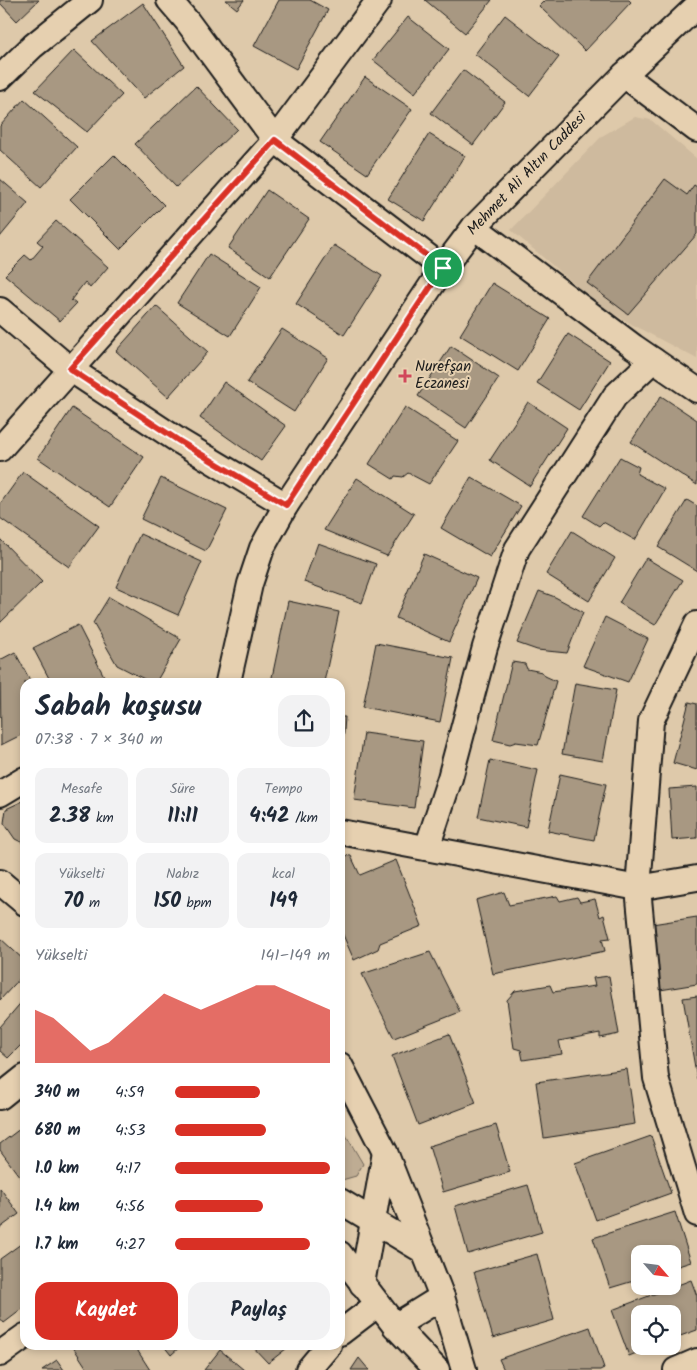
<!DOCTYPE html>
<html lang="tr">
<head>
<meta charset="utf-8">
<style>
	:root { --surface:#fff; --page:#f2f2f3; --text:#1f2937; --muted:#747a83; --accent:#d93025 }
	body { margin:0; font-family:Kalam,sans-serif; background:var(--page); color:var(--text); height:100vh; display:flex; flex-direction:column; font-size:19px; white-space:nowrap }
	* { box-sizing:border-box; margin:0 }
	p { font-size:16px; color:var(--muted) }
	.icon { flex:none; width:28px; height:28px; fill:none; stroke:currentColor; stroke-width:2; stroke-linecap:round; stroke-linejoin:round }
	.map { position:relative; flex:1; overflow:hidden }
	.panel { position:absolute; left:20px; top:678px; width:325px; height:672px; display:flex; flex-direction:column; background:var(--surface); border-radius:15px; box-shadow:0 2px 8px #0003 }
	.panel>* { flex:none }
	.needle { width:32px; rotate:118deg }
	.tools { position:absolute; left:631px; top:1245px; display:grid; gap:10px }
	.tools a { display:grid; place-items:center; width:50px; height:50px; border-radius:10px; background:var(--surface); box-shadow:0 2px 8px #0003; font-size:25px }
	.pin { position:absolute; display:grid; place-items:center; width:42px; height:42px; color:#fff; margin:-21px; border:2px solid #fff; border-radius:50%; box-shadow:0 1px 5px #0007 }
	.round { display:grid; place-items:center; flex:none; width:52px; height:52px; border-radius:15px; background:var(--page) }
	.overview { display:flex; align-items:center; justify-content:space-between; height:85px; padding:0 15px }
	h1 { font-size:28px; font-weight:700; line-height:38px }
	.metrics { display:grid; grid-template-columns:repeat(3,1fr); gap:8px; height:85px; padding:5px 15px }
	.metrics div { display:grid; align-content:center; border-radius:12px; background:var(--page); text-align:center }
	.metrics b { font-size:21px; font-weight:700 }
	.metrics small { font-size:14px; font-weight:400 }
	.metrics p { font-size:14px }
	.chart { height:140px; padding:10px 15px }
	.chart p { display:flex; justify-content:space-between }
	.chart svg { width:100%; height:90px; margin-top:5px; fill:var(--accent); opacity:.7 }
	.cta { display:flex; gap:10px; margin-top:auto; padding:10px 15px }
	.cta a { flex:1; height:58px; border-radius:15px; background:var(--accent); color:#fff; font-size:20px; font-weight:700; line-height:58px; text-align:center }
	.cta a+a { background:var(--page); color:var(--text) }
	ul { padding:0 15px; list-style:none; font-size:16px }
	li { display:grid; grid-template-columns:80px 60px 1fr; align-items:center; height:38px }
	li i { height:12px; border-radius:6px; background:var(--accent) }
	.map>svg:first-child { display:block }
	.built { fill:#ceba9e }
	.green { fill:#beac93; stroke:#6d6458 }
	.building { fill:#a89882; stroke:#1c1c1c }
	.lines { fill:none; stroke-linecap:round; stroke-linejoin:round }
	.minor-casing { stroke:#1c1c1c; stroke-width:28 }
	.minor { stroke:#e6d0b0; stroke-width:24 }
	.route-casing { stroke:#fff; stroke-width:10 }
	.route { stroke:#d93025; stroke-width:6 }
	.poi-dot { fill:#d1495b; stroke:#e6d0b0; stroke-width:2 }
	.labels { text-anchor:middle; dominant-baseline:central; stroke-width:4; stroke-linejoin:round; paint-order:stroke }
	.street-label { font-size:15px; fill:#1c1c1c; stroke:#e6d0b0 }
	.poi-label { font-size:15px; fill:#1c1c1c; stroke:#e6d0b0; text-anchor:start }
</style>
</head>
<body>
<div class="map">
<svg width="697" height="1370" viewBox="0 0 697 1370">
	<rect width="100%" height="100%" fill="#dec9aa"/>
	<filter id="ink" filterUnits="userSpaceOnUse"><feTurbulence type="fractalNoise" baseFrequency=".02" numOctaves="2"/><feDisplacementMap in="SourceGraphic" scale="10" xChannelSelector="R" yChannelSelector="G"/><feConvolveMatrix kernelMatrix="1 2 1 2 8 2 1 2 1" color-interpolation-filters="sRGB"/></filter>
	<g filter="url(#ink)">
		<polygon class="built" points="635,117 651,120 697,159 697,359 633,325 599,305 511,230 602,136"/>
		<polygon class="green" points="340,1125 363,1164 356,1176 342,1180 340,1179"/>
		<g class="building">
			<polygon points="0,0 39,0 17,21 0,3"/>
			<polygon points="226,0 244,0 237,9"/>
			<polygon points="279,0 310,0 328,10 296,69 254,46"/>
			<polygon points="425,0 492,0 465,33"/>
			<polygon points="545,0 629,0 631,2 585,51 539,6"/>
			<polygon points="143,3 184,66 144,98 92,41"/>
			<polygon points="505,15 559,57 529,96 475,54"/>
			<polygon points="408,17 449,49 415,93 373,60"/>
			<polygon points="74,50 122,95 87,132 35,91"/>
			<polygon points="463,70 505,102 473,145 431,113"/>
			<polygon points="365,77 412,109 367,174 320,142"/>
			<polygon points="196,86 237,129 176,187 135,144"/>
			<polygon points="24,99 77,147 41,187 0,150 0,126"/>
			<polygon points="429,134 465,156 424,221 388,199"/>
			<polygon points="114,155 164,205 120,249 70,199"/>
			<polygon points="0,179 28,203 0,237"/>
			<polygon points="665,179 687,195 694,185 697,187 697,234 628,314 587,283"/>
			<polygon points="267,190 309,219 270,277 228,248"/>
			<polygon points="56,221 108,267 90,288 85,282 71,300 76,304 60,321 5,275 25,255 31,260 43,246 37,241"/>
			<polygon points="334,245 382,276 344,335 296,304"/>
			<polygon points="209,254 261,287 230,336 177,303"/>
			<polygon points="492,283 550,319 518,371 460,335"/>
			<polygon points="156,306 208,352 168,397 116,351"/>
			<polygon points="282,329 328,358 294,412 247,382"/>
			<polygon points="568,334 610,361 579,410 537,383"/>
			<polygon points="451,346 499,378 466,428 418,396"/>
			<polygon points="224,382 286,426 261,461 200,418"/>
			<polygon points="661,396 697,420 697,485 631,442"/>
			<polygon points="528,402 567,428 530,486 490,460"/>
			<polygon points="405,407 458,441 429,484 408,473 403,477 395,476 393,479 369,464"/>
			<polygon points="72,408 144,457 110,507 38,458"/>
			<polygon points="620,457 639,467 637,474 665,489 635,540 603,522 599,526 583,516"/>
			<polygon points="23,472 99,526 69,567 0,518 0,504"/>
			<polygon points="471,477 521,506 490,557 441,528"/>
			<polygon points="161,478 227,510 206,551 141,519"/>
			<polygon points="357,478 414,514 387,556 324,530"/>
			<polygon points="687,500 697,506 697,571 658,547"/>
			<polygon points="572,531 615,558 589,601 546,574"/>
			<polygon points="140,534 202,562 178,615 116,587"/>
			<polygon points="0,539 42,582 0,623"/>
			<polygon points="318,543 376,564 362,603 304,582"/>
			<polygon points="424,554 477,578 449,642 396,618"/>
			<polygon points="646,558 683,580 655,625 619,603"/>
			<polygon points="539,591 555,597 583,612 567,653 537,650 517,643"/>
			<polygon points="109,597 181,639 156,682 150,682 117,665 93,623"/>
			<polygon points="288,601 339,612 324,682 271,682"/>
			<polygon points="605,617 648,639 628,682 583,666"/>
			<polygon points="78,625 107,682 51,682 33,648"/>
			<polygon points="376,643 453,658 440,722 363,707"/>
			<polygon points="15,652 31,682 25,682 25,733 1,745 0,660"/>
			<polygon points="512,662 525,664 527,669 542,672 545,676 556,681 538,745 516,742 510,744 493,740"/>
			<polygon points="575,683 616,690 603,761 562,754"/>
			<polygon points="689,702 697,704 697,770 673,763"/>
			<polygon points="340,717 345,717 340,787"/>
			<polygon points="364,733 423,741 414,808 354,800"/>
			<polygon points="490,760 538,770 526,827 478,817"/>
			<polygon points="560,774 606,784 594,840 548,831"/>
			<polygon points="697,787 697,838 672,840 669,789"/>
			<polygon points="25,800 25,844 15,839 4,823 6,809"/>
			<polygon points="340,855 351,856 360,875 396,860 422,926 380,943 378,949 354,960 340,928"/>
			<polygon points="504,892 509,905 557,896 560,901 577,897 580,902 595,899 600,917 604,915 610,938 602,939 605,951 493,974 476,900"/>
			<polygon points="697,917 697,984 660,990 652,924"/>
			<polygon points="0,938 25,961 25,973 0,1000"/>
			<polygon points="430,952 460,1012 394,1038 362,974"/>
			<polygon points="609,976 619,1034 600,1038 600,1033 559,1041 562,1054 523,1060 521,1050 514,1048 507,1000 515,991 550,985 553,992 595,986 593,978"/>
			<polygon points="697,996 697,1079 683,998"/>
			<polygon points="25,998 25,1041 8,1058 0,1051 0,1027"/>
			<polygon points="449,1034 476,1103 418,1125 392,1056"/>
			<polygon points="627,1069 635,1124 544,1138 536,1082"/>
			<polygon points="25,1125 25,1184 0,1150 0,1144"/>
			<polygon points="496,1125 510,1172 443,1192 429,1146"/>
			<polygon points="651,1136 671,1193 596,1220 575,1163"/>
			<polygon points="528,1185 542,1232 468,1254 455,1206"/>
			<polygon points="0,1188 19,1214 0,1228"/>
			<polygon points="675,1212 691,1262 672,1268 672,1254 640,1254 640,1279 610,1288 593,1238"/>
			<polygon points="25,1241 25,1307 4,1323 0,1318 0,1259"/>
			<polygon points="537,1254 554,1320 493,1338 474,1272"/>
			<polygon points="691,1280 697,1296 697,1330 672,1339 672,1314 640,1314 640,1346 654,1346 629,1356 612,1310"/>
			<polygon points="590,1327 604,1368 600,1370 504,1370 499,1359"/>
			<polygon points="76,1345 134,1345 150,1370 88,1370 73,1347"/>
			<polygon points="163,1345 182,1345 171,1355"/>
			<polygon points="251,1345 291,1345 268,1363"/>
			<polygon points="220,1350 244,1370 204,1370"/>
			<polygon points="359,1358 369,1370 351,1370"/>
			<polygon points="57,1360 64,1370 42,1370"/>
		</g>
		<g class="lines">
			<defs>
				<g id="minor">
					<polyline points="169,0 187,21 275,140 443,268"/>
					<polyline points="624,75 697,130"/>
					<polyline points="0,78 33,46 90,0"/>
					<polyline points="474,227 634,347 697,390"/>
					<polyline points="0,310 70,369 179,441 286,505"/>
					<polyline points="0,449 275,140 379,0"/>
					<polyline points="697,624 651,721 638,888 656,1078 697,1214"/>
					<polyline points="228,682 250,584 262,548 286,505 443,268 474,227 624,75 697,6"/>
					<polyline points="0,794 25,779"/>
					<polyline points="340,832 638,888 697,878"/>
					<polyline points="427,848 450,778 485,647 517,549 615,396 653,360"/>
					<polyline points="0,882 25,903"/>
					<polyline points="340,1065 385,1152 442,1297 464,1370"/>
					<polyline points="0,1097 25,1077"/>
					<polyline points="340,1201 425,1252"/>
					<polyline points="340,1254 395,1326 437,1370"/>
					<polyline points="362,1284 385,1152"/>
					<polyline points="395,1326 442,1297"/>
					<polyline points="340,1333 378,1304"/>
					<polyline points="0,1354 25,1336"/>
					<polyline points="308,1370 329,1345"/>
					<polyline points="676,1370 697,1361"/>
				</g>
			</defs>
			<use href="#minor" class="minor-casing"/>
			<use href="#minor" class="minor"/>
		</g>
	</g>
	<g class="lines" filter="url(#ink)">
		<defs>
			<polygon id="route" points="275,140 443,268 286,505 179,441 70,369"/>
		</defs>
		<use href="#route" class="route-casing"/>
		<use href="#route" class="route"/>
	</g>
	<path class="poi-dot" d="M402.5 368.5h5v5h5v5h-5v5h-5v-5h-5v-5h5z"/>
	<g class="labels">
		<g class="street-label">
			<text transform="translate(527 174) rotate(-46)">Mehmet Ali Altın Caddesi</text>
		</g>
		<g class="poi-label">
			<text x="415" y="367">Nurefşan<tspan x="415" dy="17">Eczanesi</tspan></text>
		</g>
	</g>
</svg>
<div class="tools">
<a><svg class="needle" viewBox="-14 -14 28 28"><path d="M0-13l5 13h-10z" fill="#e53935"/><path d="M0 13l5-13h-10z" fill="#747a83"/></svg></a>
<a><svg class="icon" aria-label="locate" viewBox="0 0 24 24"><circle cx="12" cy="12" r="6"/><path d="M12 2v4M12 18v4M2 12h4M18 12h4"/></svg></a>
</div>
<div class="pin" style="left:443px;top:268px;background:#1e9e55"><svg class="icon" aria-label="arrive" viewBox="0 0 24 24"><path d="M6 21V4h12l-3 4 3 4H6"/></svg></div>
<section class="panel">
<div class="overview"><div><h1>Sabah koşusu</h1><p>07:38 · 7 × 340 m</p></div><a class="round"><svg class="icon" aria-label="share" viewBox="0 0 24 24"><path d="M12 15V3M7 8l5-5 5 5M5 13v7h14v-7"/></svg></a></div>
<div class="metrics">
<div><p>Mesafe</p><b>2.38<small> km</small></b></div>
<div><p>Süre</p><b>11:11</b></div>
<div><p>Tempo</p><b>4:42<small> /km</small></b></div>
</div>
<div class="metrics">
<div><p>Yükselti</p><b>70<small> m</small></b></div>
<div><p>Nabız</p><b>150<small> bpm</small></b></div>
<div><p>kcal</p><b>149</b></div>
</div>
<div class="chart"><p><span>Yükselti</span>141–149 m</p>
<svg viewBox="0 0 160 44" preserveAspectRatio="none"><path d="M0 44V18L10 22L20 30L30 38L40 34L50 26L60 18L70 10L80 14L90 18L100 14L110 10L120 6L130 6L140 10L150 14L160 18V44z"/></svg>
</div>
<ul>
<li><b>340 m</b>4:59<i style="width:55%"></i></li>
<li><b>680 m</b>4:53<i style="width:59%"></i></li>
<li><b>1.0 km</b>4:17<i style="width:100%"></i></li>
<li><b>1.4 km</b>4:56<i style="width:57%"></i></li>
<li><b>1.7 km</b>4:27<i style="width:87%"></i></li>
</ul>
<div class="cta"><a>Kaydet</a><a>Paylaş</a></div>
</section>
</div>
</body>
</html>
